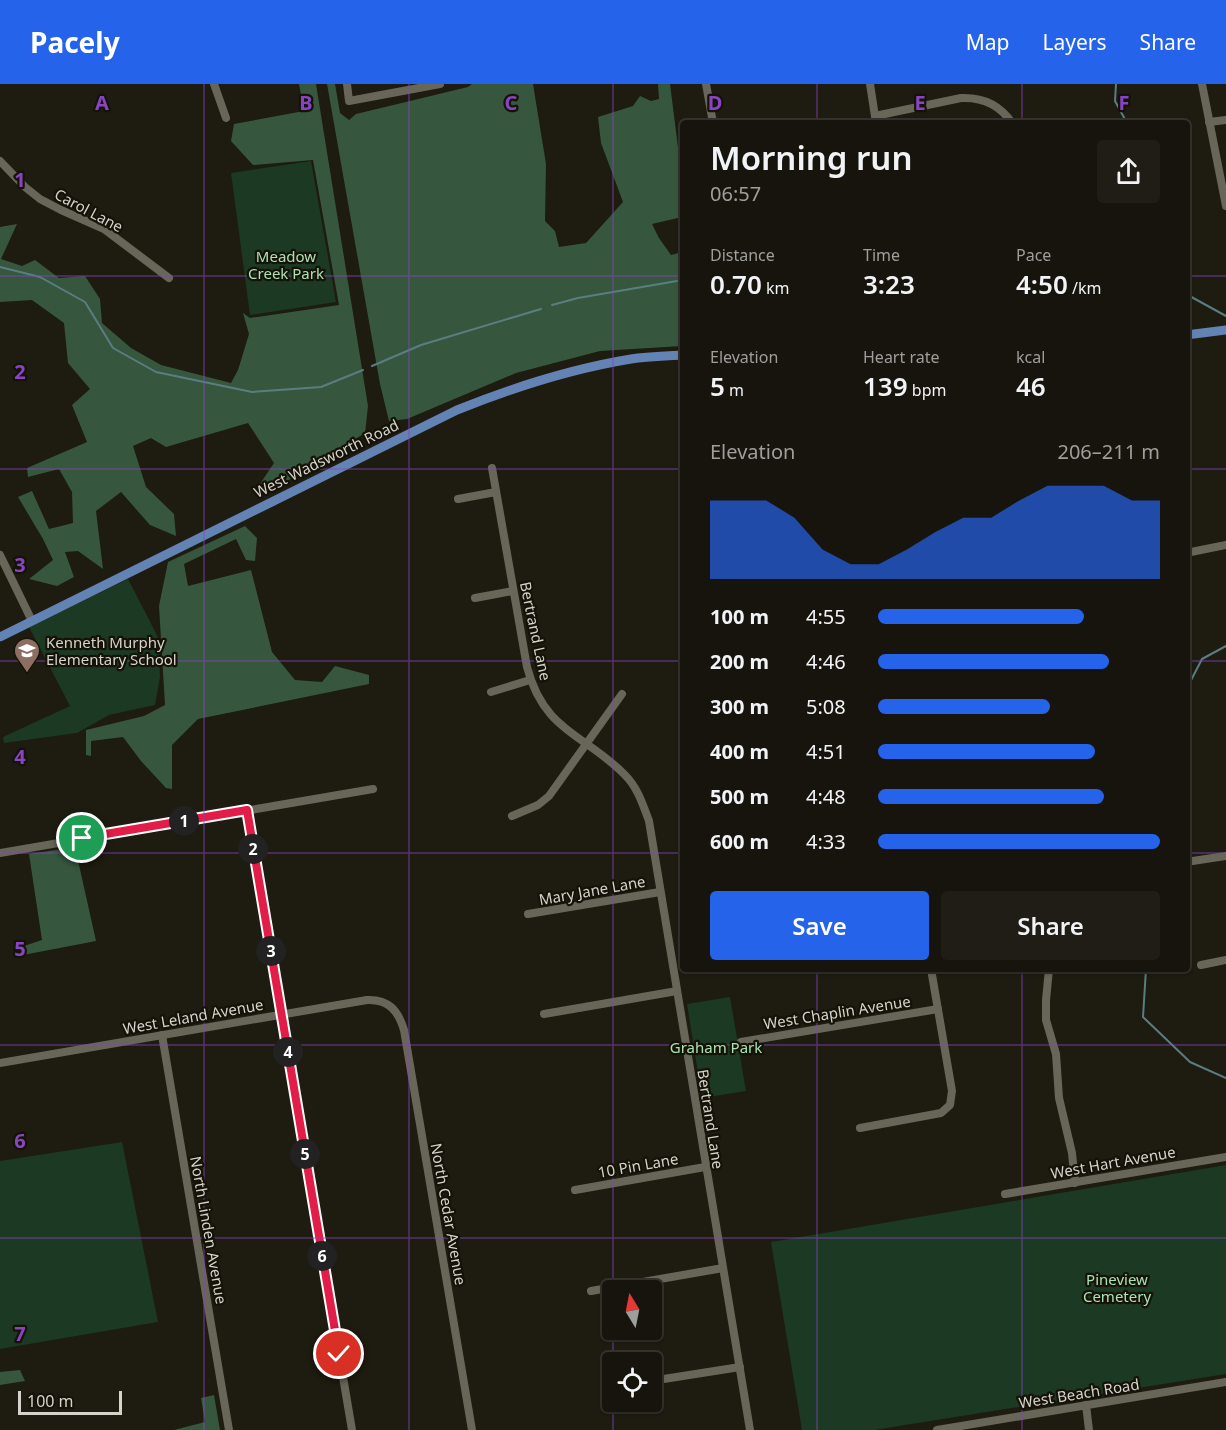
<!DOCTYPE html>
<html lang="en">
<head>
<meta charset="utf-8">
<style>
	:root { --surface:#16140c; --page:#1f1d15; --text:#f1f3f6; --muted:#9e9e9d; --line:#35332d; --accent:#2563eb }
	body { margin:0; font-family:"Noto Sans",sans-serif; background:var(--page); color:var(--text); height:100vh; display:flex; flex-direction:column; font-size:22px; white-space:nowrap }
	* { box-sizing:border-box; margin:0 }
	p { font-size:20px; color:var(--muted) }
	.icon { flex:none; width:33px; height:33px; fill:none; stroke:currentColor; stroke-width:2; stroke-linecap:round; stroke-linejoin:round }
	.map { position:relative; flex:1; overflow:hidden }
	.side { position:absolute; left:680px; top:36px; width:510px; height:852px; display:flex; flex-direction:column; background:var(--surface); border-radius:6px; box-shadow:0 2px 4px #0004,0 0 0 2px var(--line) }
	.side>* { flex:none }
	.needle { width:39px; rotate:350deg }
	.tools { position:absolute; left:602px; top:1196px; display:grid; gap:12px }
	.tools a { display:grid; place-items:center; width:60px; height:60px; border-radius:6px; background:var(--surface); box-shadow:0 2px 4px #0004,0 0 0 2px var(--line); font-size:30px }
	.scale { position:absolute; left:18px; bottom:15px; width:104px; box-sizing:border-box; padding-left:6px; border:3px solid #d5d3cc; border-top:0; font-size:16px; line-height:21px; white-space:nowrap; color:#d5d3cc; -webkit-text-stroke:4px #151208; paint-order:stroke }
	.pin { position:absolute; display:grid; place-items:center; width:51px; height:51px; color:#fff; margin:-26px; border:3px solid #fff; border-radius:50%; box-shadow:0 2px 6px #0007 }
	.km { position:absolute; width:30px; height:30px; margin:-15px; border-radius:50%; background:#222; color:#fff; font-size:16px; line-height:30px; text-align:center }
	.round { display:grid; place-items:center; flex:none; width:63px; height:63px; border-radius:6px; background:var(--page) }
	.overview { display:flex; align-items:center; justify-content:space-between; height:102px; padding:0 30px }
	h1 { font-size:33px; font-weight:600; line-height:45px }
	.metrics { display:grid; grid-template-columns:repeat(3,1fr); gap:9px; height:102px; padding:6px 30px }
	.metrics div { display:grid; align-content:center }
	.metrics b { font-size:26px; font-weight:600 }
	.metrics small { font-size:16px; font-weight:400 }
	.metrics p { font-size:16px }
	.chart { height:168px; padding:12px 30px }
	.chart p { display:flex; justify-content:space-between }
	.chart svg { width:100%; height:108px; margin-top:6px; fill:var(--accent); opacity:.7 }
	.action { display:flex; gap:12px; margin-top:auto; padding:12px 30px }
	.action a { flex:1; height:69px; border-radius:6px; background:var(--accent); color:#fff; font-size:24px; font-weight:600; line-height:69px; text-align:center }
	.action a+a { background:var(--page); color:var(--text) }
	ul { padding:0 30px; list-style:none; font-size:20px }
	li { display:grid; grid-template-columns:96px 72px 1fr; align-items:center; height:45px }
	li i { height:15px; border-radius:8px; background:var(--accent) }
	header { display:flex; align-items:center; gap:36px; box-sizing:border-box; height:84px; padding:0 30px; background:var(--accent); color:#fff }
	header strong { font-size:28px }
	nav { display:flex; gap:33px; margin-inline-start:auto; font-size:21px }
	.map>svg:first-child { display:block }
	.green { fill:#1b3923 }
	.forest { fill:#36573d }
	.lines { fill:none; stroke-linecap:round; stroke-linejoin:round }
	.stream { stroke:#5a7d83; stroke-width:2 }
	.minor { stroke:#686559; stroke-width:8 }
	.major { stroke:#6483b5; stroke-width:9 }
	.route-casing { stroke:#fff; stroke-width:12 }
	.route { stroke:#e11d48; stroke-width:8 }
	.grid { fill:none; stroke:#8845c1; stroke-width:1.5; stroke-opacity:0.55 }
	.labels { text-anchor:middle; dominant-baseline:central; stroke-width:4.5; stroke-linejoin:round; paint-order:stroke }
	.street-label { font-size:15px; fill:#d5d3cc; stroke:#151208 }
	.park-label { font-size:15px; fill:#a9e2b5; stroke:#151208 }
	.poi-label { font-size:15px; fill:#d5d3cc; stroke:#151208; text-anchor:start }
	.grid-label { font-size:20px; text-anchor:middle; font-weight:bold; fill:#8845c1; stroke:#151208; stroke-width:4.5; stroke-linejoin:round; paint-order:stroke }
</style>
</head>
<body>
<header>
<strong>Pacely</strong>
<nav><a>Map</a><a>Layers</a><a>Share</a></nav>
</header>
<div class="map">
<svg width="1226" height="1346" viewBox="0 0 1226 1346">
	<rect width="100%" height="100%" fill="#1e1b10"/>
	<g class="green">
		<polygon points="311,77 336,218 250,231 231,89"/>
		<polygon points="128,495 159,555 160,593 155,621 109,631 77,649 4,659 3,653 70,622 29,543"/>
		<polygon points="730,913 746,1007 702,1014 687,920"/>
		<polygon points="122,1058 158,1238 0,1265 0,1077"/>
		<polygon points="1226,1081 1226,1290 874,1346 802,1346 771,1158"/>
	</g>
	<g class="forest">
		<polygon points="299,0 316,0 368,322 365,349 271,407 260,400 274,379 248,339 166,363 151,354 133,362 146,403 174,430 176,452 150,441 121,408 96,427 103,485 78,467 65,468 74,493 57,502 29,495 53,476 43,455 18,413 32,407 49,445 73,439 72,408 59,385 28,393 27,384 87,358 72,321 90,305 68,279 64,239 32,216 0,218 0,143 17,140 1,175 22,182 35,176 59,194 85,192 100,215 102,239 131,264 161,281 231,299 238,286 249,250 243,229 250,234 339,221 313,76 253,81 231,57 234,40 304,27"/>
		<polygon points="327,0 335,0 340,29 349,36 356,30 468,3 472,0 533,0 546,80 545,137 555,147 559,163 586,159 623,118 601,59 598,33 633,22 640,12 651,17 659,15 658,0 670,0 682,95 682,133 652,140 659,154 671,171 682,168 682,262 600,267 516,289 407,335 389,337 380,300"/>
		<polygon points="245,442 257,454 255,477 246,476 236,455 184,480 188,502 251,486 272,568 295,596 322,598 335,582 369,591 369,600 198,635 172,661 172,705 166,704 141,677 123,653 91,657 91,672 86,671 86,646 144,632 165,621 159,522 168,478"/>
		<polygon points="75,763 96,857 23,871 21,863 42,856 29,770"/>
		<polygon points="20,1286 25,1297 0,1301 0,1288"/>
		<polygon points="214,1311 220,1346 174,1346 205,1338 201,1314"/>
	</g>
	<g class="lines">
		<g class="stream">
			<polyline points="1116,0 1115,17 1127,39"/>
			<polyline points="0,183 40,193 85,218 113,264 156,288 252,308 321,303 363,286"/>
			<polyline points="1186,210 1226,232"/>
			<polyline points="552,221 578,214 677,197"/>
			<polyline points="372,282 421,261 541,225"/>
			<polyline points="1186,606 1202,575 1226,562"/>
			<polyline points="1146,885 1143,933 1190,978 1226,994"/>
		</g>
		<g class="minor">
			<polyline points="214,0 226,34"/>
			<polyline points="347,0 349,17 440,0"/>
			<polyline points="706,0 713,39"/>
			<polyline points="870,0 876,39"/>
			<polyline points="1202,0 1226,122"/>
			<path d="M875,32L961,14C983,13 1000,21 1012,39"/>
			<polyline points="1209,38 1226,36"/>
			<polyline points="0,77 25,103 40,115 61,126 104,145 169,194"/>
			<path d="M492,384L527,583C544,648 585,650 625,691C638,704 643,721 649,737L750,1346"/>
			<polyline points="458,415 496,408"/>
			<polyline points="1186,469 1226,461"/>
			<polyline points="0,471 32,537"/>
			<polyline points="475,514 513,507"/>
			<polyline points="491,608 530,596"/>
			<polyline points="247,726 352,1346"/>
			<polyline points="512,732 538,721 549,712 622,610"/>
			<polyline points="0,769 373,705"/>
			<polyline points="1186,778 1226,772"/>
			<polyline points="528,830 660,808"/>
			<polyline points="1201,881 1226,876"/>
			<polyline points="1049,885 1046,916 1046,936 1056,970 1059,1014 1072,1069 1075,1099"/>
			<polyline points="544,930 677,907"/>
			<polyline points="162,951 229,1346"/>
			<polyline points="741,958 938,925"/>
			<path d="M0,979L367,916C388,915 398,926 404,946L472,1346"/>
			<polyline points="860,1044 941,1029 950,1021 952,1007 931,885"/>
			<polyline points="575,1106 705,1083"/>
			<polyline points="1005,1110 1226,1073"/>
			<polyline points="591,1207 723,1184"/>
			<polyline points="651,1297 740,1283"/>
			<polyline points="607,1304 612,1303"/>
			<polyline points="1086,1321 1089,1346"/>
			<polyline points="937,1346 1226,1298"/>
		</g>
		<g class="major">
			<polyline points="1186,251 1226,246"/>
			<path d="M0,553L457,326C514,303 570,285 631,275C648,272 666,272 682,271"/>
		</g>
	</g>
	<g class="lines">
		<defs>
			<polyline id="route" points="82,754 247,726 339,1270"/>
		</defs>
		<use href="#route" class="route-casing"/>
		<use href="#route" class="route"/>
	</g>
	<path class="grid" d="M204,0V1346M409,0V1346M613,0V1206M817,0V39M1022,0V39M0,192H682M1186,192H1226M0,385H682M1186,385H1226M0,577H682M1186,577H1226M0,769H682M1186,769H1226M817,885V1346M1022,885V1346M0,961H1226M0,1154H1226M613,1245V1278M613,1317V1346"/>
	<defs>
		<symbol id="school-pin" viewBox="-11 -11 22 30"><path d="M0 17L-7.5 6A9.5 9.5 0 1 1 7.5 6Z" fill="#8d6e63" stroke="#151208"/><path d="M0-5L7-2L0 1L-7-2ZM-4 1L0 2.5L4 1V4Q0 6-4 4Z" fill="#fff"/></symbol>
	</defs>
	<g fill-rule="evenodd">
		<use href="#school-pin" x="12" y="552" width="30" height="40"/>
	</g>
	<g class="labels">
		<g class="street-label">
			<text transform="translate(89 126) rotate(28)">Carol Lane</text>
			<text transform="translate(326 374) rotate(-26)">West Wadsworth Road</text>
			<text transform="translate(536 547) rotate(78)">Bertrand Lane</text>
			<text transform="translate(592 806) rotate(-10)">Mary Jane Lane</text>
			<text transform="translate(837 928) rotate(-9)">West Chaplin Avenue</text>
			<text transform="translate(193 932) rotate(-10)">West Leland Avenue</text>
			<text transform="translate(711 1035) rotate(81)">Bertrand Lane</text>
			<text transform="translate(1113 1078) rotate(-10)">West Hart Avenue</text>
			<text transform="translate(638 1081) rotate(-10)">10 Pin Lane</text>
			<text transform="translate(449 1130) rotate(80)">North Cedar Avenue</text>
			<text transform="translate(209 1146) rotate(80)">North Linden Avenue</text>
			<text transform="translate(1079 1309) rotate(-9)">West Beach Road</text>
		</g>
		<g class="park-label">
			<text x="286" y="172">Meadow<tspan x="286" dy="17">Creek Park</tspan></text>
			<text x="716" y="963">Graham Park</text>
			<text x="1117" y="1195">Pineview<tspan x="1117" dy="17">Cemetery</tspan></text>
		</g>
		<g class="poi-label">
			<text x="46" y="558">Kenneth Murphy<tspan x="46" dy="17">Elementary School</tspan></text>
		</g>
	</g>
	<g class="grid-label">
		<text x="102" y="26">A</text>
		<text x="306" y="26">B</text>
		<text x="511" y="26">C</text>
		<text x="715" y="26">D</text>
		<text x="920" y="26">E</text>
		<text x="1124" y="26">F</text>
		<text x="20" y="103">1</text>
		<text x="20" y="295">2</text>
		<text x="20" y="488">3</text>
		<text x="20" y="680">4</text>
		<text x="20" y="872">5</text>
		<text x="20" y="1064">6</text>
		<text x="20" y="1257">7</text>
	</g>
</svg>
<div class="tools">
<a><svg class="needle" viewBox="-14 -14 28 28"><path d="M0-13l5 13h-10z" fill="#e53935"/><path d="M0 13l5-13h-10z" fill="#9e9e9d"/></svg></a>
<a><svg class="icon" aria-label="locate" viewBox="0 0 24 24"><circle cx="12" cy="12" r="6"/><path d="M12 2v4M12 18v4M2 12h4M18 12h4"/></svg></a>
</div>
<div class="scale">100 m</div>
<div class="pin" style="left:82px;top:754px;background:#1e9e55"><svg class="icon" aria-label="arrive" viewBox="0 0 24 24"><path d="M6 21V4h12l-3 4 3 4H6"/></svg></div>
<div class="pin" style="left:339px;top:1270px;background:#d93025"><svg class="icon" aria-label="check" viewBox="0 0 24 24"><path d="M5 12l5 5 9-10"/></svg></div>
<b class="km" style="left:184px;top:737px">1</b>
<b class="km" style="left:253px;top:765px">2</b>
<b class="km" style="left:271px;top:867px">3</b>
<b class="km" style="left:288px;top:968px">4</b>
<b class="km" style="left:305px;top:1070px">5</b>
<b class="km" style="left:322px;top:1172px">6</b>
<section class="side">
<div class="overview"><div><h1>Morning run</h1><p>06:57</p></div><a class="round"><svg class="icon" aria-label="share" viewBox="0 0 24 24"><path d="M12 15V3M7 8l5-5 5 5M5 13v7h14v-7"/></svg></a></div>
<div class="metrics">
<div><p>Distance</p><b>0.70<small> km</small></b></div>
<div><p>Time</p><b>3:23</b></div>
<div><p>Pace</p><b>4:50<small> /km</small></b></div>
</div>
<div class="metrics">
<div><p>Elevation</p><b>5<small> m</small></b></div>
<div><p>Heart rate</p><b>139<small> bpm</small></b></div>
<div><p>kcal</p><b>46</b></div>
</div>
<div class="chart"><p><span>Elevation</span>206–211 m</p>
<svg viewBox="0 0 160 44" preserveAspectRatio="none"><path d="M0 44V12L10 12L20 12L30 19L40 32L50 38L60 38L70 32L80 25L90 19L100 19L110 12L120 6L130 6L140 6L150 12L160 12V44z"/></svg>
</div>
<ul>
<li><b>100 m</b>4:55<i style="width:73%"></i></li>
<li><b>200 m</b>4:46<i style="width:82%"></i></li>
<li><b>300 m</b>5:08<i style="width:61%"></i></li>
<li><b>400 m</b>4:51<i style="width:77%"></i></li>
<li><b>500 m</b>4:48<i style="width:80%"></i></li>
<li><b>600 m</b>4:33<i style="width:100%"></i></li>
</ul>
<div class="action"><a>Save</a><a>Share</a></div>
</section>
</div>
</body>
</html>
